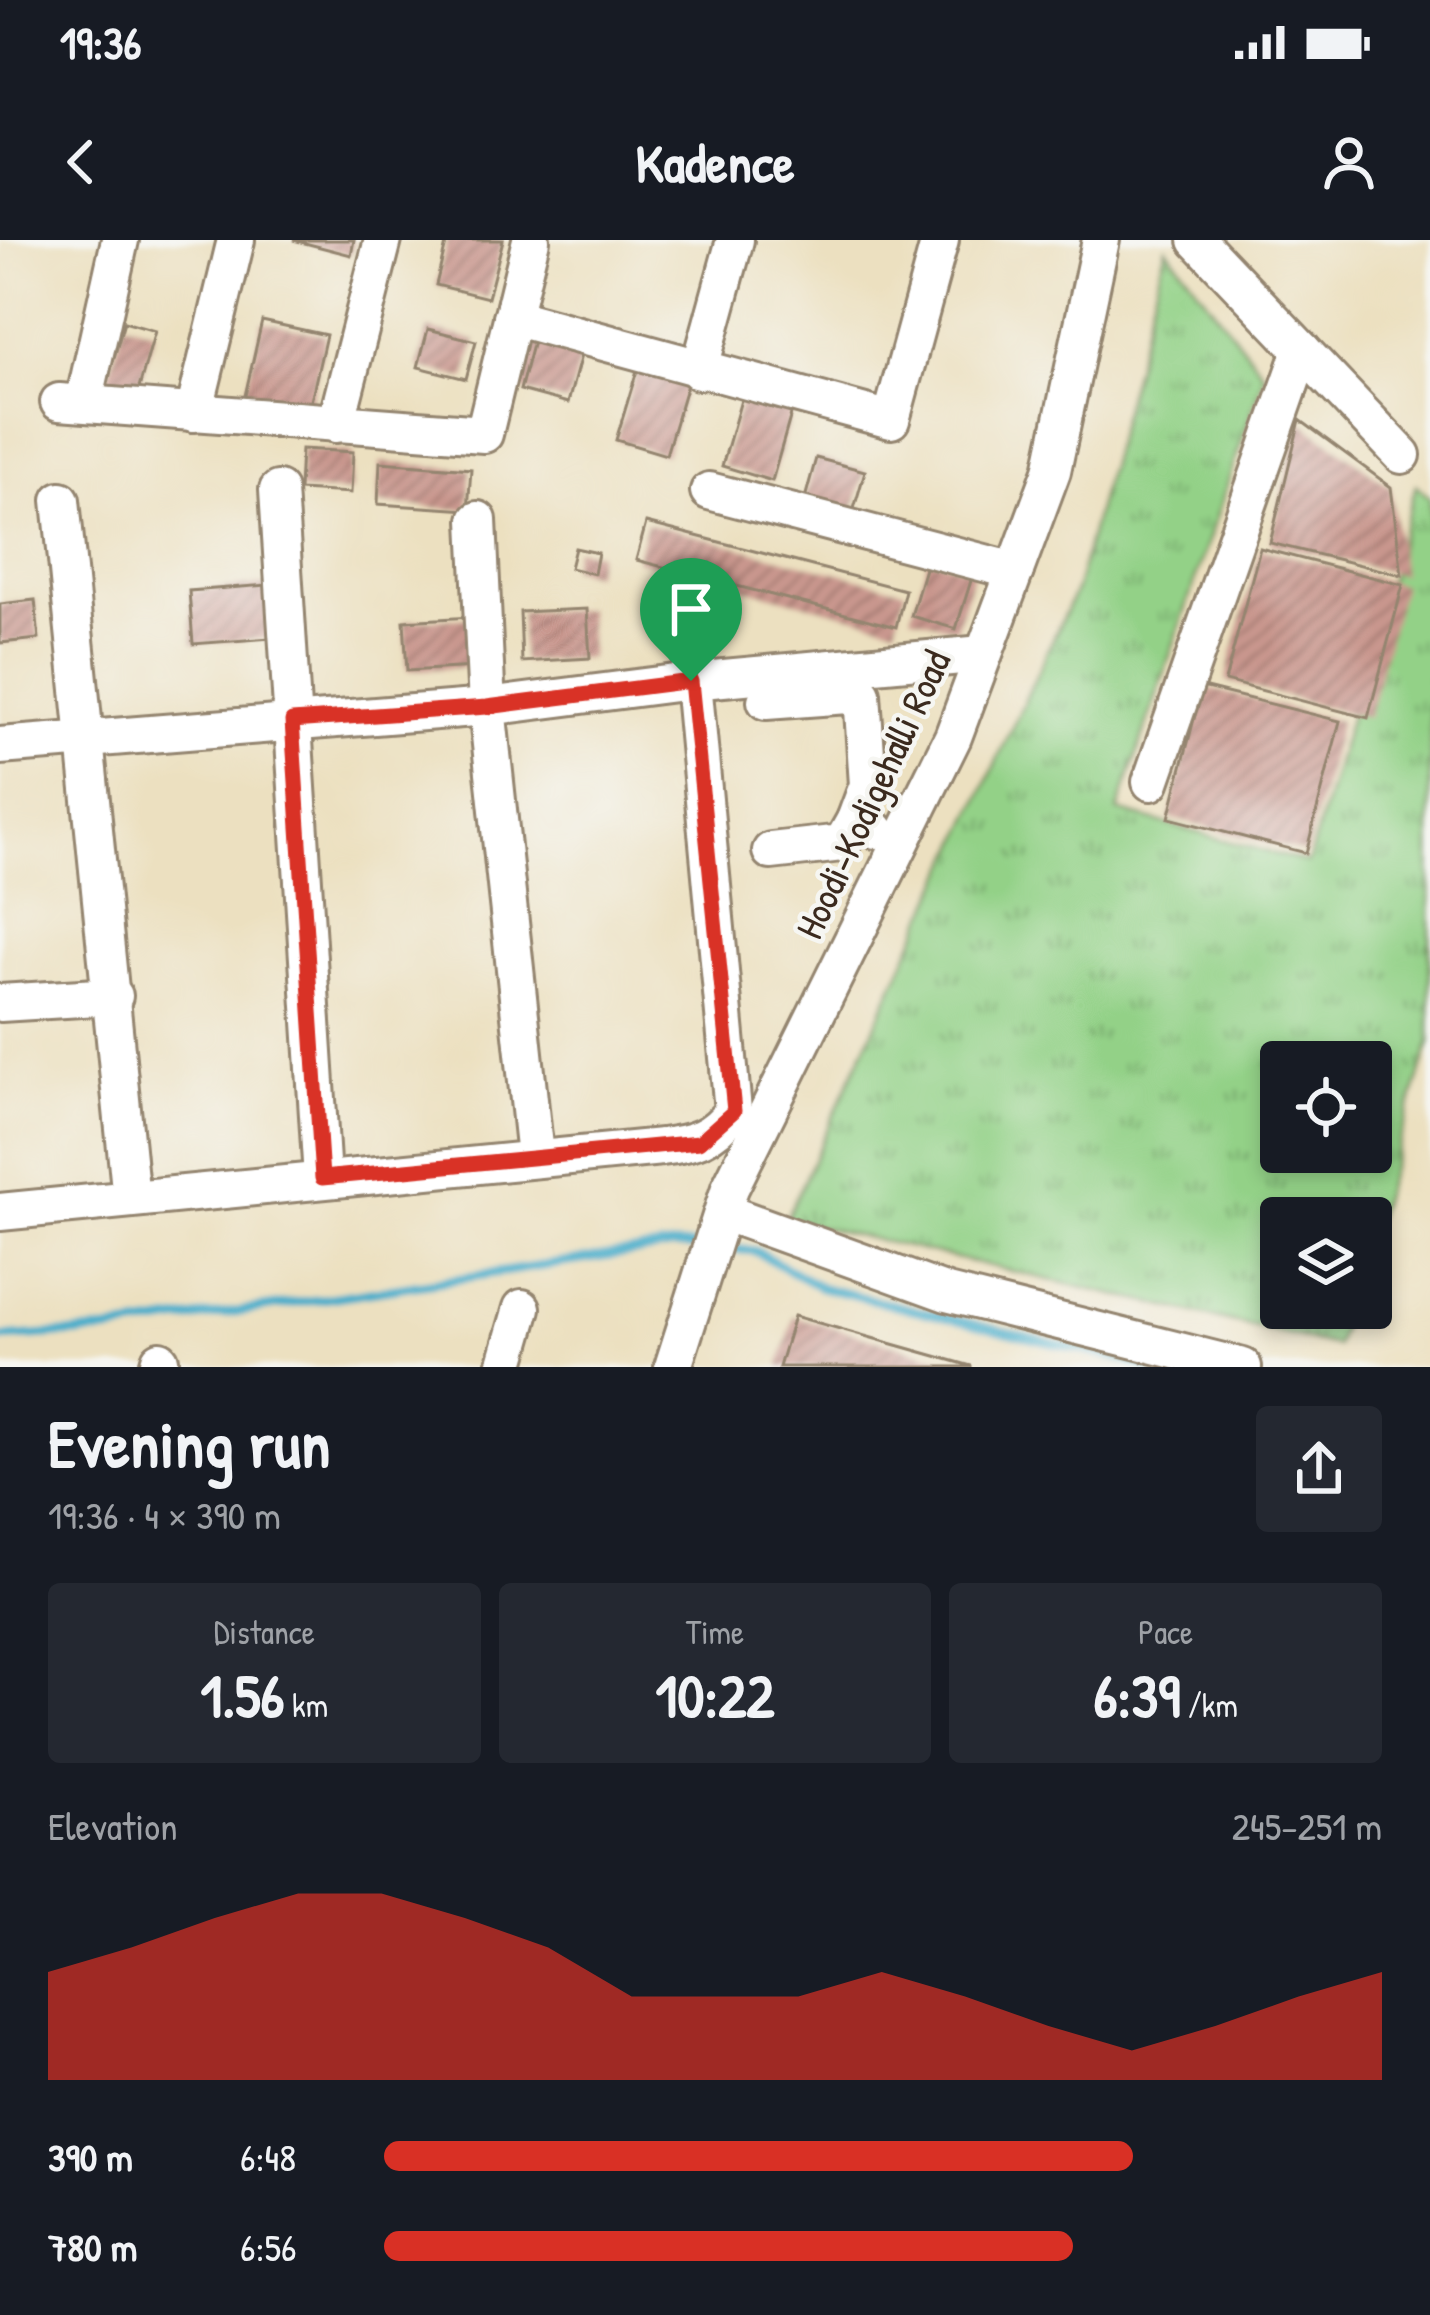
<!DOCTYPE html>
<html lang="en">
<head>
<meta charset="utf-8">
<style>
	:root { --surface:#171b24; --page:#242831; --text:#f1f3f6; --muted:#9ea1a6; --accent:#d93025 }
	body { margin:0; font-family:"Patrick Hand",sans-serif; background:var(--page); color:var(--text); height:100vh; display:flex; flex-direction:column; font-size:45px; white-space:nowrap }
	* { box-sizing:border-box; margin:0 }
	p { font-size:39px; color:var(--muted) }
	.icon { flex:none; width:66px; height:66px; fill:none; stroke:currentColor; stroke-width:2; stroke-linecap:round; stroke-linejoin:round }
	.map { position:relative; height:1127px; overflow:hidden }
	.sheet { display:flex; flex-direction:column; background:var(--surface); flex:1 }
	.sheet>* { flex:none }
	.tools { position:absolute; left:1260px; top:801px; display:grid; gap:24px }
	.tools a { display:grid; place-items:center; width:132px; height:132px; border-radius:12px; background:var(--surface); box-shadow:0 6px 18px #0003; font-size:60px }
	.pin { position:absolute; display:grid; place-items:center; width:102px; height:102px; color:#fff; margin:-123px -51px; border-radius:50% 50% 50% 0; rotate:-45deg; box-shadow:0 0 12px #0007 }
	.pin .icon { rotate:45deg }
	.round { display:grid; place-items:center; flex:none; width:126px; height:126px; border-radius:12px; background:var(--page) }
	.overview { display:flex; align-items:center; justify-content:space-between; height:204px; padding:0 48px }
	h1 { font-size:66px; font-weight:800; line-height:90px }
	.stats { display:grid; grid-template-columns:repeat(3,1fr); gap:18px; height:204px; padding:12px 48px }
	.stats div { display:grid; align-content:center; border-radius:12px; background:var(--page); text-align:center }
	.stats b { font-size:60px; font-weight:800 }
	.stats small { font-size:33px; font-weight:400 }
	.stats p { font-size:33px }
	.chart { height:336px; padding:24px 48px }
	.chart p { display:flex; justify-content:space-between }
	.chart svg { width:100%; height:216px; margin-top:12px; fill:var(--accent); opacity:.7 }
	ul { padding:0 48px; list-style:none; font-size:39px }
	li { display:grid; grid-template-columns:192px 144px 1fr; align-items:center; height:90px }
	li i { height:30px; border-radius:15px; background:var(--accent) }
	.status { display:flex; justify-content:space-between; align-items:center; height:84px; padding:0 60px; background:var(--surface); direction:ltr }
	.status svg { height:33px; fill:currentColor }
	header { display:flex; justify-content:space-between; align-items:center; height:156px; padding:0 48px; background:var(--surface); font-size:54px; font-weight:800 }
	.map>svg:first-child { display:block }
	.grass { fill:url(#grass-tufts); stroke:#677e52; stroke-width:3; fill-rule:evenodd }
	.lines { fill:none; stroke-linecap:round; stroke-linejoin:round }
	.stream { stroke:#4baeca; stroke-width:9 }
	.building { fill:url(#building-hatch) }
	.minor-casing { stroke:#94856f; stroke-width:42 }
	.minor { stroke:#fff; stroke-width:36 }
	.route-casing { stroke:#fff; stroke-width:24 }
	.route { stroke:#d93025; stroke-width:15 }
	.labels { text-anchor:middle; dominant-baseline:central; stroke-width:9; stroke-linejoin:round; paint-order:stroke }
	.street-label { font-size:39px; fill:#3b2a1e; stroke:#f6f6f2 }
</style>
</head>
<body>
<div class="status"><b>19:36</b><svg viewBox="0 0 49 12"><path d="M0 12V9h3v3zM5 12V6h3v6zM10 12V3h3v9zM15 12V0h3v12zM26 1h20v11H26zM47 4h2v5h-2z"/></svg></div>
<header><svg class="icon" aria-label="back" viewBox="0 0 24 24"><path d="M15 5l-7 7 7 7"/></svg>Kadence<svg class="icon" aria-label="person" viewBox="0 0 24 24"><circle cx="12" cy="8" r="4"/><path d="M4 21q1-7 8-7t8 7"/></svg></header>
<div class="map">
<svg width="1430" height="1127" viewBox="0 0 1430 1127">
	<defs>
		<pattern id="grass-tufts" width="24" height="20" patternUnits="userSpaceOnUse" patternTransform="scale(3)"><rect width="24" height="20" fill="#93d187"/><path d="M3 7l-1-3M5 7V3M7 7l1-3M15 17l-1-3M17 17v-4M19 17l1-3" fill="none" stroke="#79aa6e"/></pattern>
		<pattern id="building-hatch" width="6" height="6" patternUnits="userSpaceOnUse" patternTransform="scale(3)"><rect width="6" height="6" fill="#c9978e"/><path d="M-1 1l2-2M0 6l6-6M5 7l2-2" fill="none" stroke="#a47b73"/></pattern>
	</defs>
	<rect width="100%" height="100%" fill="#f6f6f2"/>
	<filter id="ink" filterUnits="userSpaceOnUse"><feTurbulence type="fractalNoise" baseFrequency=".00833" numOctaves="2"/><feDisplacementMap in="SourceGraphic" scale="24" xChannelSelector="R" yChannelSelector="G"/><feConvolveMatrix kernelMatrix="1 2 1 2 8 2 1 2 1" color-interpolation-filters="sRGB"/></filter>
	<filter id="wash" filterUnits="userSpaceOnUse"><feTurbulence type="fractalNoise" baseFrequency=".004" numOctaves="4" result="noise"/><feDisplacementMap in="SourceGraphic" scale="48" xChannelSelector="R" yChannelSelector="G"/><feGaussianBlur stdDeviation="2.7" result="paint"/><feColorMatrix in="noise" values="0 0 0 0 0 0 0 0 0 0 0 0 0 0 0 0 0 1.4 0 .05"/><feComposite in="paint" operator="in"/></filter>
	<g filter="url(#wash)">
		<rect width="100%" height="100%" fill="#ece0c0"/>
		<path class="grass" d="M1166,7L1264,134L1118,571L1308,623L1416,245L1430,258V802L1371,993V978H1281V1068H1348L1336,1106L786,979L1076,349ZM1281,822H1371V912H1281Z"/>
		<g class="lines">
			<g class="stream">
				<polyline points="719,1008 755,1011 820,1047 1151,1127"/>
				<polyline points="0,1098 110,1091 675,1006 702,1007"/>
			</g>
		</g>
		<g id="blocks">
			<g class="building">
				<polygon points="293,0 354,0 351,15"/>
				<polygon points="447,0 503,0 488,58 436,45"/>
				<polygon points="262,81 326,95 308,174 244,160"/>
				<polygon points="124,82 155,91 136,159 105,150"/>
				<polygon points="428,89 476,101 466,139 418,127"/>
				<polygon points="533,101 581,115 568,163 520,150"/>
				<polygon points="638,127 688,141 666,215 616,200"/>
				<polygon points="743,153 793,167 772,241 722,226"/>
				<polygon points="1300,180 1391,247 1402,335 1270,303"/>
				<polygon points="301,209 353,212 351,253 299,250"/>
				<polygon points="816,218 865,231 851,279 803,266"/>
				<polygon points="380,222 471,229 468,270 378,264"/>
				<polygon points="646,283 905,350 896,387 636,320"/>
				<polygon points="575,308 598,313 594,334 570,328"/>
				<polygon points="1260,308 1403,345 1368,478 1225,441"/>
				<polygon points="928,318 974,331 956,389 911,376"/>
				<polygon points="267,345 271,398 193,404 189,351"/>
				<polygon points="35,360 39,399 0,403 0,364"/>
				<polygon points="587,369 590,418 522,422 520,372"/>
				<polygon points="471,377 474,427 407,431 404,381"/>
				<polygon points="1202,447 1340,481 1306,613 1169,578"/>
				<polygon points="794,1076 971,1126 971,1127 779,1127"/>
			</g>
		</g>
	</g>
	<g filter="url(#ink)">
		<use href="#blocks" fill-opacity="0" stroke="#94856f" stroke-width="3"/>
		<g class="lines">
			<defs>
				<g id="minor">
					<polyline points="1197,0 1402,215"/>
					<polyline points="512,77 891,180 940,0"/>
					<polyline points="699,131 735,0"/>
					<polyline points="59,162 484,194 531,0"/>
					<polyline points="84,162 120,0"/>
					<polyline points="194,173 236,0"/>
					<polyline points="336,184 383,0"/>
					<polyline points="278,250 322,938"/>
					<polyline points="709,251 1015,331"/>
					<polyline points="61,260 131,959"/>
					<polyline points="478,280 487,467 535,916"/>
					<polyline points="766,461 862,454 868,545 855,580"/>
					<polyline points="0,506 487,467 691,441 983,414"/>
					<polyline points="1151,542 1302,110"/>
					<polyline points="771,611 842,603 855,580 876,590"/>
					<polyline points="0,763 114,756"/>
					<path d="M0,972L662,907C694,903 713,898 733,871L684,345"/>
					<polyline points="723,972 947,1053 1243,1127"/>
					<polyline points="158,1127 160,1120"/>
					<polyline points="505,1127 522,1068"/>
					<polyline points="673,1127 730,948 953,497 1052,231 1101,0"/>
				</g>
			</defs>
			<use href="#minor" class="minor-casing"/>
			<use href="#minor" class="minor"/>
		</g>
	</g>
	<g class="lines" filter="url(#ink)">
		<defs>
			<polygon id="route" points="691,441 734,871 699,902 322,938 292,481 487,467"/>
		</defs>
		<use href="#route" class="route-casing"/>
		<use href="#route" class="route"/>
	</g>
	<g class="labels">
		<g class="street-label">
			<text transform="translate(872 554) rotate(-65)">Hoodi-Kodigehalli Road</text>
		</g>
	</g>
</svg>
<div class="tools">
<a><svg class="icon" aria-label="locate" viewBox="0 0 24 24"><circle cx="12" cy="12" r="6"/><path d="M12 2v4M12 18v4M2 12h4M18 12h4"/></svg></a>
<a><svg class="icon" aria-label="layers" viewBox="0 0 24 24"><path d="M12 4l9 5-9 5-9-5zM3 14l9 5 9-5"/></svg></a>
</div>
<div class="pin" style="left:691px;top:441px;background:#1e9e55"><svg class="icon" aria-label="arrive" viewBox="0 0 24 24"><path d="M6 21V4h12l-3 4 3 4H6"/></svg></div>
</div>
<section class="sheet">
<div class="overview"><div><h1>Evening run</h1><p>19:36 · 4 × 390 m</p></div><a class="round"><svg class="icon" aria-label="share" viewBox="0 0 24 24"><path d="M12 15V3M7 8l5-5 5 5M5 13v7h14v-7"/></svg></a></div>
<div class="stats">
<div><p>Distance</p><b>1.56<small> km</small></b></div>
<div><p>Time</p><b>10:22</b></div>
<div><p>Pace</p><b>6:39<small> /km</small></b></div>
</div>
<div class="chart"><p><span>Elevation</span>245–251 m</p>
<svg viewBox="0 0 160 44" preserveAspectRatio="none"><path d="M0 44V22L10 17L20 11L30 6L40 6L50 11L60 17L70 27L80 27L90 27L100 22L110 27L120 33L130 38L140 33L150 27L160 22V44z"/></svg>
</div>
<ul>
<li><b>390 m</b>6:48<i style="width:75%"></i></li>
<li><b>780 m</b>6:56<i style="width:69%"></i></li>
</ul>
</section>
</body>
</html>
